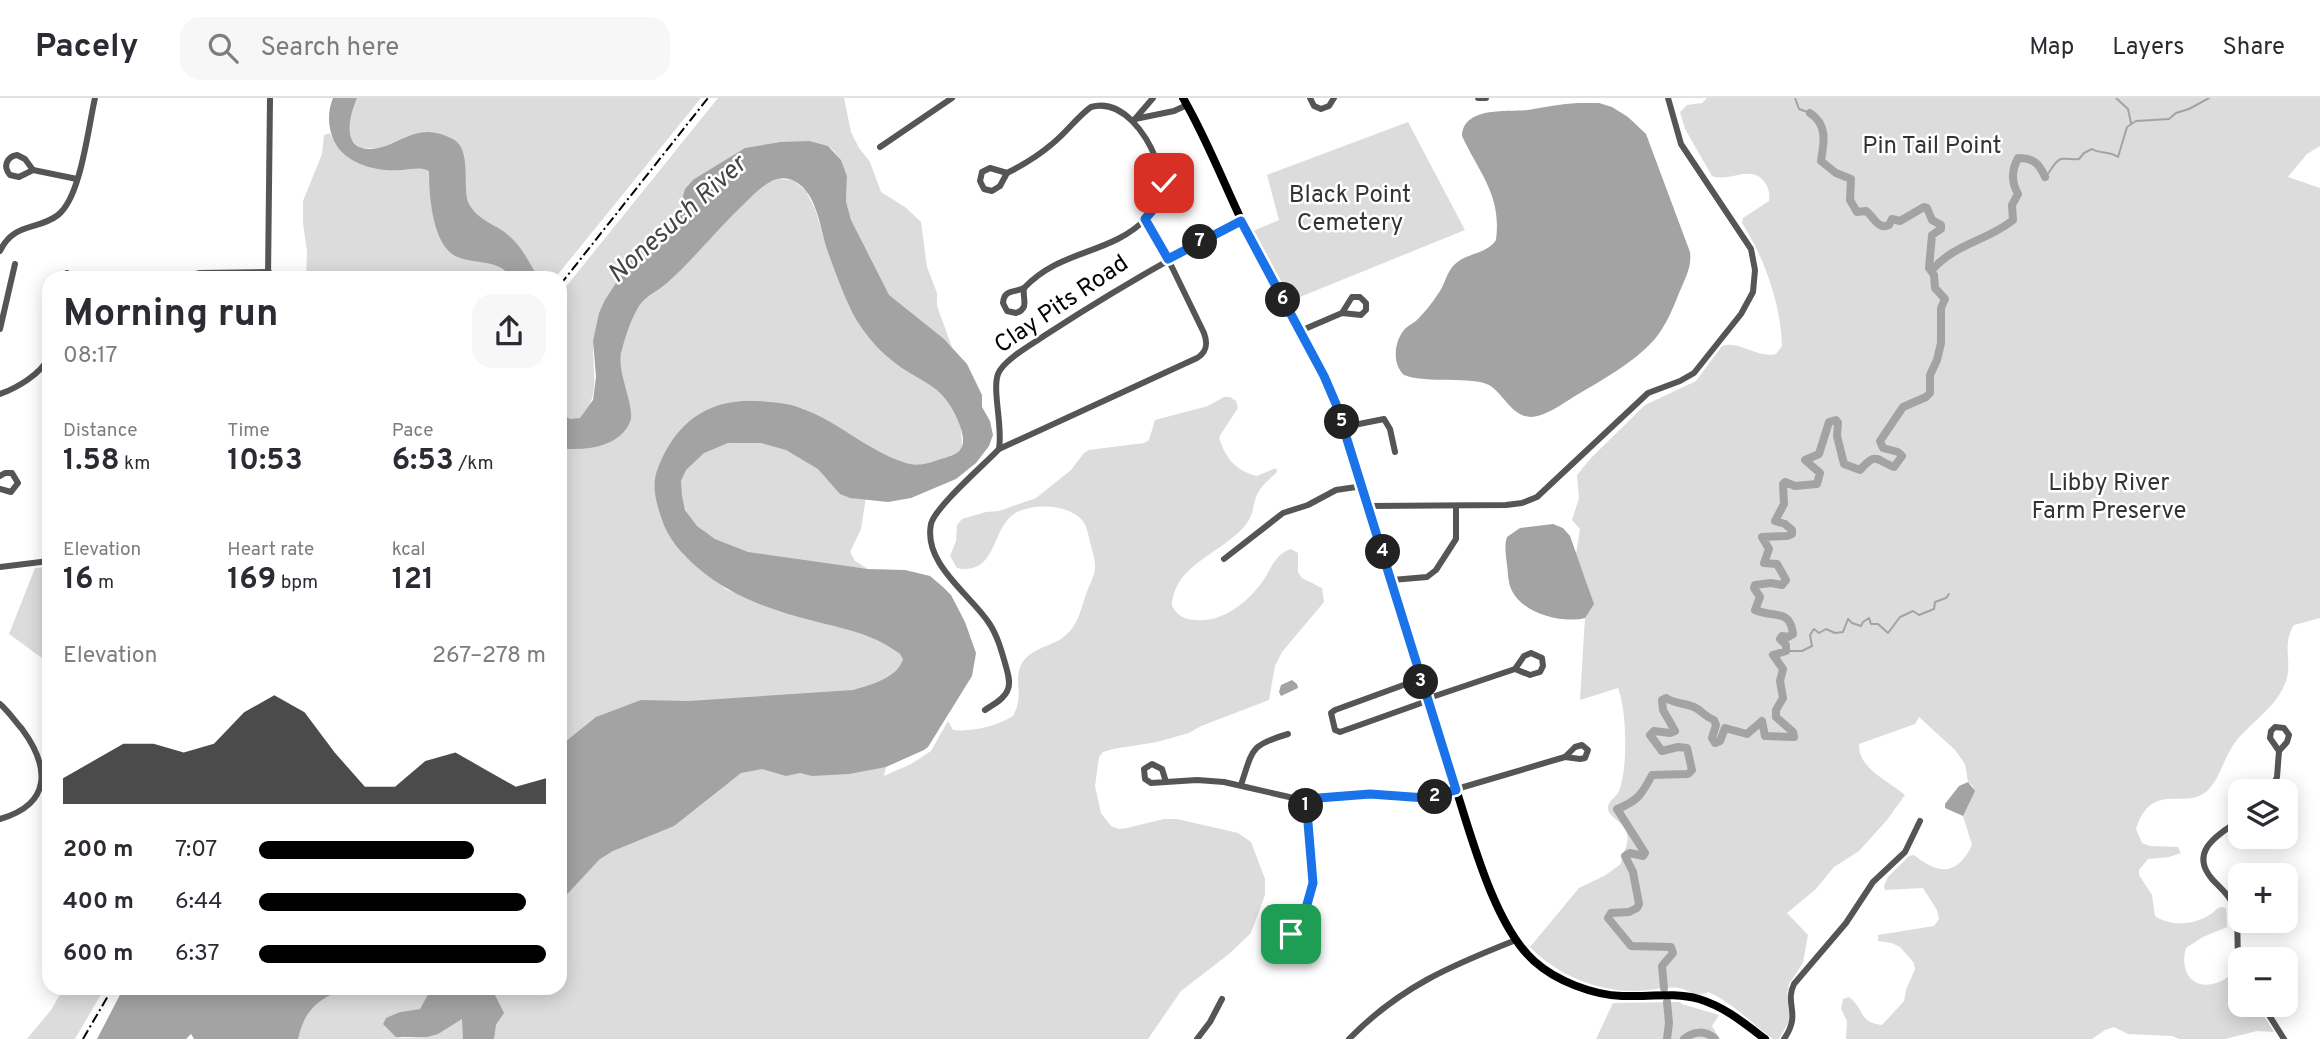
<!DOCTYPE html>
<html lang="en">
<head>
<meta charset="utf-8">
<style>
	:root { --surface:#fff; --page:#f7f7f7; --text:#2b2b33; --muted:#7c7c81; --line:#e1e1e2; --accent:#000 }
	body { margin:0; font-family:Overpass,sans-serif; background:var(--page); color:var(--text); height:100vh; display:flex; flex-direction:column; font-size:26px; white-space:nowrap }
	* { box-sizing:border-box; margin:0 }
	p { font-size:23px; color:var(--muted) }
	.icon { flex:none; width:38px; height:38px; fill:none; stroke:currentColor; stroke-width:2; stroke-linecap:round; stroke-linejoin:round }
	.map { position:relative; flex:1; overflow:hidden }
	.details { position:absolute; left:42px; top:173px; width:525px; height:724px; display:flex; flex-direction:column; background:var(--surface); border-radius:21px; box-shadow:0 4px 18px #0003 }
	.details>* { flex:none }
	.controls { position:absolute; left:2228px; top:681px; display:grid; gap:14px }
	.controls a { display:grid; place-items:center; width:70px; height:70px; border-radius:14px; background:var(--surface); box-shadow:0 4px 18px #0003; font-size:35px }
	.pin { position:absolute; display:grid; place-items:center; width:60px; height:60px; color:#fff; margin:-30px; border-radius:14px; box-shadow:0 4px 10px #0006 }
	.km { position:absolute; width:35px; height:35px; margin:-18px; border-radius:50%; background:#222; color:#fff; font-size:19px; line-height:35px; text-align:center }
	.round { display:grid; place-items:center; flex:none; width:74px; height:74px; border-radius:21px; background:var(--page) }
	.overview { display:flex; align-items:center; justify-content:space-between; height:119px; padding:0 21px }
	h1 { font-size:38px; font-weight:700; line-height:52px }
	.stats { display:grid; grid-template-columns:repeat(3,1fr); gap:10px; height:119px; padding:7px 21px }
	.stats div { display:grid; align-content:center }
	.stats b { font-size:30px; font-weight:700 }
	.stats small { font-size:19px; font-weight:400 }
	.stats p { font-size:19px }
	.chart { height:196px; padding:14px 21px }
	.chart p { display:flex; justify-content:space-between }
	.chart svg { width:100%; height:126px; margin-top:7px; fill:var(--accent); opacity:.7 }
	ul { padding:0 21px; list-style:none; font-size:23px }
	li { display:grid; grid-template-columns:112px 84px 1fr; align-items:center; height:52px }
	li i { height:18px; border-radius:9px; background:var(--accent) }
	header { display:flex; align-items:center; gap:42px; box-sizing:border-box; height:98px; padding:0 35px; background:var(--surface); border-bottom:2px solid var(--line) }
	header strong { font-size:33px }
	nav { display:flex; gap:38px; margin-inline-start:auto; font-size:24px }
	.search { width:490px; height:63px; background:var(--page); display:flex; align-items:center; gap:18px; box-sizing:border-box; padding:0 24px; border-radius:21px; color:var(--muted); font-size:26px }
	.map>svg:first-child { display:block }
	.green { fill:#dcdcdc }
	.water { fill:#a3a3a3 }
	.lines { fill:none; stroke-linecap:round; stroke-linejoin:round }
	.stream { stroke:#a3a3a3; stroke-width:2 }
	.river { stroke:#a3a3a3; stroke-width:8 }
	.minor { stroke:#555; stroke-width:6 }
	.major { stroke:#000; stroke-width:8 }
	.rail { stroke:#000; stroke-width:2; stroke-dasharray:10 3.5 2 3.5; stroke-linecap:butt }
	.route-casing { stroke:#fff; stroke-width:14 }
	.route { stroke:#1a73e8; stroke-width:9 }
	.labels { text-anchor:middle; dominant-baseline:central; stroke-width:5; stroke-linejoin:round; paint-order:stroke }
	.park-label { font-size:24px; fill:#333; stroke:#fff }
	.street-label { font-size:24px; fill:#000; stroke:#fff }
	.water-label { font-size:26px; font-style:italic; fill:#444; stroke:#fff }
</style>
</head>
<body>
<header>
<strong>Pacely</strong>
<div class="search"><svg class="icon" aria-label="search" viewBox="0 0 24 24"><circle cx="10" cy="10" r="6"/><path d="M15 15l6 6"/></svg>Search here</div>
<nav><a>Map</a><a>Layers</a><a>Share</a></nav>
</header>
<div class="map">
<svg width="2320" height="941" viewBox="0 0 2320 941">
	<rect width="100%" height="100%" fill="#fff"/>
	<g class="green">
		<polygon points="355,0 701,0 555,180 538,180 472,113 467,106 465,83 380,50 360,50 347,38 348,20"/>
		<path d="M718,0H844L851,34L859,50L870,64L881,94L905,109L921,124L927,169L937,195V208L952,249L887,198L851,122L846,103L847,78L841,62L834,53L828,48L780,44L745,50L694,81L680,119L597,226C595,235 593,245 593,254C594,279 599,301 580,320L570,323L560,317V196Z"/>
		<path d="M1707,0H2320V48L2307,56L2288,79L2320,90V520L2294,527C2280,549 2295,565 2284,588C2273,613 2246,627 2232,649C2223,663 2220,679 2209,691C2187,715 2152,680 2136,731L2142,745L2150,748L2178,749L2181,755L2169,759L2148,761L2139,772V777L2152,797L2155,818C2171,829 2195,827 2211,816C2218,811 2218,808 2226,810L2227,829L2203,839L2186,850C2180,869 2189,891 2212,886C2221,885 2229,878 2236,873L2240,879V906L2257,907L2274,934L2257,933L2225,941H2179L2172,938L2128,936L2114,929L2105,932L2092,941H1846L1847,923L1841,911L1843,901L1849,899C1864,910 1859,925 1882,927L1904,903L1906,892L1915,871L1914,865L1900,849L1892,845L1878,843V837L1934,828L1939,821L1937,812L1923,790L1885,792L1884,788L1888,779L1909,758L1914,757C1939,777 1957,778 1972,747L1963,718L1973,688L1968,684L1965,666L1955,652L1919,619L1915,626L1859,646C1858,671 1889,683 1905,697L1887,722L1859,753L1834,769L1816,791L1787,815L1808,837L1803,865L1789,886L1787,898L1790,922L1779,941H1773C1751,925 1733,905 1708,894C1694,901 1691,892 1679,890C1667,888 1650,893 1637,893C1598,894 1557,877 1530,849L1579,790L1604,778L1621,766C1621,755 1630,748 1627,736C1624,723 1609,720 1608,711C1607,703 1616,700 1619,693C1628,670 1627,613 1618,590L1580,602L1587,486L1576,456L1580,431L1572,422L1579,400L1577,377L1591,360L1645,307L1696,283L1722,248C1740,242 1757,261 1776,256L1782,248C1781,206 1764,159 1742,125L1743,120L1769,103C1770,96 1769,92 1766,86C1752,64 1730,85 1712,78L1685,31L1680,14L1687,7L1702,5Z"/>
		<polygon points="1408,24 1465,132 1290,203 1253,133 1279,122 1267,77"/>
		<path d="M330,35L336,47L428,69L475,163C487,165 506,168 512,180H306L307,154L303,125V103L322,56L324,37Z"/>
		<path d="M778,81L793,82L806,93L815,111L828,153L944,297L961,328L962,350C957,356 951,358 944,360C936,363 926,367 918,367C886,367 833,324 802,310C792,306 781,306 770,304C714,297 684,319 659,368L684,457L727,492L865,535C879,542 895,548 904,561C899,578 880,584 864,590L560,650V348L568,349L619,263L631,210L675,177L721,124L766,85Z"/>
		<path d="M1224,299H1230L1236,303L1238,310L1219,339C1225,360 1236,373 1257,378L1276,370L1277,374C1269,382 1260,388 1256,399C1253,408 1253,417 1247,425C1225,455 1174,465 1172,508C1178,518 1184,521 1194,522C1221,525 1244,507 1260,487C1270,474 1274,456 1291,451L1298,455V474L1302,480L1322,490L1324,504L1282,554L1275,568L1269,602L1201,628L1189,635L1157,644L1113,651L1103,654L1099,659L1095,688L1101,715L1111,728L1119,731L1127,730L1164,721H1177L1238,735L1251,744L1265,781V797L1251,835L1229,856L1181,893L1148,941H494V932L501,919L493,891H560V804L600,761L735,676L753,670L797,674L886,669L884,678L911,666L931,653L948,623L953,632C972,634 997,628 1013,618C1025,596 1013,584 1021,567C1028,552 1048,549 1061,541C1078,529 1080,514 1086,496C1089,488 1094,479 1095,471C1096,463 1092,452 1090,444C1088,436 1087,426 1080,420C1065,406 1031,405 1014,416C991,431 997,478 957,470L950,458L956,443L957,427L962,421L986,414L999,413L1036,400L1071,372L1084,355L1089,352L1144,345L1149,342L1155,322L1208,308Z"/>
		<path d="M751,342L786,349L866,399L861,431L850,454L855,463L868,471C850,468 833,469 815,467C777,463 698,450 684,408C681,398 679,386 683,376C694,349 726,345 751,342Z"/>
		<polygon points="49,469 49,552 42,560 9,536 35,470"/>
		<polygon points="63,891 104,891 75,941 27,941 51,912"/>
		<path d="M343,891H431L420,911L400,914L401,940C429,939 440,937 463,919V941H298C305,912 316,903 343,891Z"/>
		<polygon points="1680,904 1682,906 1719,917 1712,928 1720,941 1596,941 1613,905"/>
	</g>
	<g class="water">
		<path d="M333,0H357C345,28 343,61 386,48C399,43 413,34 427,34C436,34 450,38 457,44C471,57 462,92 469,106C476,120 491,125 503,133C519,144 529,163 538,180H511C500,159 469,168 452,156C432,141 429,96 429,73C421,69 412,71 402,72C378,74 346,67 334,43C328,30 327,14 333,0Z"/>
		<path d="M1578,5H1599L1612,9L1628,19L1646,36L1690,154C1692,169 1685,181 1679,195C1673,211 1665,229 1654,242C1632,266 1602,282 1575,298C1562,306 1546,318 1531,319C1512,319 1503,295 1489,287C1472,278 1427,286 1404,277C1392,266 1394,244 1404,232C1408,227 1413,226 1417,222C1425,214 1432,205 1438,196C1445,187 1446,175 1454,167C1467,154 1486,157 1496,142C1502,97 1479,75 1462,38C1463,8 1508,14 1528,12C1545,9 1561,6 1578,5Z"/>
		<path d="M809,43L828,48L841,62L847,78L846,103L851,122L889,197L944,241L967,266L982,297V309L990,323L993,337L989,348L976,365L956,381L911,400L888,404L850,400L840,396L818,371L786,352L761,345H728L704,355L686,372L681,383L682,398L685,412L697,428L715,441L748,454L868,471L905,472L930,478L943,489L951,497L965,524L976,555L975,561L972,578L928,649L924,652L886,669L849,676L812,678L800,675L786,678L762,671L741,675L674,728L613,753L600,761L560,804V648L596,619L641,602L689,603L853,592C870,587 898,580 903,561L900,556C874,536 845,531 814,523C771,512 732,499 698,470C681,455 668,441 661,419C656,403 651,387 658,370C678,318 716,297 770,304C780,305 790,306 798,309C837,322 867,353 906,365C919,369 929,365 941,361C947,359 956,357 960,352C969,341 956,317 949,306C939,290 926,285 910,275C886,261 865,239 852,214C843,195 835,174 828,154C820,132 818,97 796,84C777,72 759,91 747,103C719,129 695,160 667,185C658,193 646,197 639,208C631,221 625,239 621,255C617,276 636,310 630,324C619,350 583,353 560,350V315L570,321L580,320L593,302L596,279L593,243L599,215L605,202L636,154L676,124L685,91L694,81L745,50L780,44Z"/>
		<path d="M1553,426L1563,430L1570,438L1594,506L1585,520C1561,526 1519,515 1510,488C1508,482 1508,474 1507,467C1506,457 1504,448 1507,439L1520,430Z"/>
		<polygon points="1292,582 1297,586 1298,590 1281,598 1279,594 1281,587"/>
		<polygon points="1968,684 1975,693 1963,718 1945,710 1945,706 1959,688"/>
		<path d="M123,891H343C316,903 305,912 298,941H194L191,936L186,941H97Z"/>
		<polygon points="431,891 504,891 494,891 493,893 504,915 496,927 494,941 463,941 462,921 438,936 427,939 396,939 383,926 386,920 400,914 420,911"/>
	</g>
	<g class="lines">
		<g class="stream">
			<polyline points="1795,0 1799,11 1810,15"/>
			<polyline points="2116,0 2128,11 2131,25"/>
			<path d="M2045,79C2051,74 2054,63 2061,61C2066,60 2074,62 2079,61L2084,55L2092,51C2100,56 2110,53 2118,59L2127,29L2136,23L2169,21L2176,15L2189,11L2209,0"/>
			<polyline points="1786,553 1802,553 1812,548 1810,537 1814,531 1819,535 1826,531 1835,535 1843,534 1848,521 1852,525 1861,528 1863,524 1869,520 1871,526 1878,526 1888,535 1900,519 1913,513 1919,517 1934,511 1935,504 1946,500 1949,496"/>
		</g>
		<g class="river">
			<path d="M1932,172C1954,146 1989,142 2013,122L2012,107L2018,96C2011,84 2011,73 2018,60C2033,60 2039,65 2045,79"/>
			<path d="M1664,890L1662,868L1673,855L1671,849L1631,848L1608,820L1611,815L1629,814L1637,810L1639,806L1633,774L1625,758L1630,755L1643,758L1645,755L1617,711C1638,703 1642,696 1652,677L1688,676L1692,672L1687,650L1678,649L1662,653L1650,637L1654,633L1670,635L1675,633L1663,612L1662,602L1666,600C1675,606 1685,605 1694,609C1703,613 1703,618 1714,622L1716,627L1712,640L1715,645L1720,643L1725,630L1747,636L1762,623L1765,638L1794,639L1793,634L1776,619V612L1783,600L1780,583L1783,571L1773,557L1786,553V547L1780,541L1782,538L1788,539L1793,536C1790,510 1773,520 1755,512L1760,499L1754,490L1755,487L1771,485L1782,487L1786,482L1777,466L1764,465L1769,451L1762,439L1787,438L1792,436V432L1785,426L1775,423L1784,406L1783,386L1785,384L1795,388L1817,386L1820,375L1805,362L1819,356L1829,324L1836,322L1838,325L1837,338L1844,366L1860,372C1877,353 1875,362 1894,369L1902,358L1898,354L1883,350L1880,343L1903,309L1926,299L1930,295V277L1937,262L1941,245V210L1945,201L1935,190L1934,177L1929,170L1932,137L1941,131V127L1932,122L1927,110L1924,109L1900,123L1892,121L1889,127C1878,132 1874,119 1866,113L1857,114L1850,102L1851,81L1836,75L1821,63C1824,44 1828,27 1810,15"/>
			<polyline points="1667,904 1669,925 1667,941"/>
			<path d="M1684,941C1693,933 1706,932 1715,941"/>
		</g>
		<g class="minor">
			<polyline points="1310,0 1314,8 1321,11 1329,8 1334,0"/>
			<polyline points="1478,0 1486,0"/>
			<polyline points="1135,21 1174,13 1187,7"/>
			<polyline points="1135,21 1153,0"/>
			<polyline points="880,49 952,0"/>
			<path d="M17,57L25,61L33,72L19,79L10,77C3,69 6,59 17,57Z"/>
			<polygon points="990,70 1007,75 1000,88 992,93 984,91 980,83 982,74"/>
			<polyline points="33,72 77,81"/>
			<path d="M1007,75C1023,67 1038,58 1052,46C1066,35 1077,19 1091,9C1123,0 1147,38 1156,61C1166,87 1168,97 1148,119C1110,158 1062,150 1024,190"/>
			<path d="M0,153C14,124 37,133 58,117C81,99 88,30 95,0"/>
			<polyline points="66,180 67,175"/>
			<polyline points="178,180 200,175 269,174"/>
			<polyline points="268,180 270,0"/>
			<path d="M1024,190C1022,201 1030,210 1016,215L1007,213L1003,205C1004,191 1014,195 1024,190Z"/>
			<polyline points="0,231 15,166"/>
			<polyline points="1300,233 1342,215 1361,217 1366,212 1366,205 1360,199 1352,199 1342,215"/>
			<path d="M0,296C17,290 41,276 49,259"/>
			<polyline points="1344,329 1384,321 1390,331 1395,354"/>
			<path d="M999,351L1197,260C1207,254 1208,246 1204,235L1168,161L1145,121"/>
			<polyline points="0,378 5,375 12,375 18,385 11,394 0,391"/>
			<polyline points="1369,408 1506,407 1522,405 1537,399 1648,295 1680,283 1694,275 1741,216 1753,194 1755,172 1751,151 1681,46 1668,0"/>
			<polyline points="1224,461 1283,415 1308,407 1336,392 1363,388"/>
			<polyline points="0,469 49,463"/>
			<polyline points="1392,482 1427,479 1436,472 1456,441 1456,408"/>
			<polygon points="1531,555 1542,560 1543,568 1540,574 1530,577 1515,571 1524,558"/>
			<polyline points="1420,581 1335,612 1331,615 1335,632 1340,634 1427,603"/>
			<polyline points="1426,601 1515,571"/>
			<path d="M0,606C8,613 15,623 22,631C50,669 52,706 0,721"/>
			<path d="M985,612C992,607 1005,601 1008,591C1011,583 1007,573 1005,565C1001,551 997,537 989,525C970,496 923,466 931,426C935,409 985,366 999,351C1003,328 992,293 998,276C1003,262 1034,245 1047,236C1110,195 1174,158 1241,123"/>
			<polygon points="2275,629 2284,630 2289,637 2287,644 2279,653 2270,640 2271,633"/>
			<polygon points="1582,647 1588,652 1585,660 1580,661 1565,659 1575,649"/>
			<polygon points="1152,666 1162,671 1166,684 1151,685 1145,681 1144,671"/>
			<polyline points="1166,684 1197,682 1224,684 1298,701 1370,696 1426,700 1565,659"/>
			<path d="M1241,687C1253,651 1250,647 1288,636"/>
			<polyline points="2271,693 2277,679 2279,653"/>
			<path d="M2240,722C2219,736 2188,753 2212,781C2220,790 2232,799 2235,812C2240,829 2235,849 2240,867"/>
			<path d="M1289,834C1296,822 1305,814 1310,801C1321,770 1306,733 1306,701"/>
			<polygon points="1289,834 1296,843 1297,850 1291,857 1284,858 1277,852 1276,845 1280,839"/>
			<polyline points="2262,906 2284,941"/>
			<polyline points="1197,941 1210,924 1222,901"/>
			<path d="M1349,941C1400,889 1450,868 1516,842"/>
			<path d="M1784,941C1802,915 1784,907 1794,886L1846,825L1873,784L1905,754L1920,723"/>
		</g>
		<path class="major" d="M1183,0C1212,50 1231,105 1258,156C1284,206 1318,256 1337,310C1382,435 1414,565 1456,691C1472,741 1495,828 1534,863C1556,883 1593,897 1622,898C1648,899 1674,894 1699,901C1725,909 1744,925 1765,941"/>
		<g class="rail">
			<polyline points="560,187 708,0"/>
			<polyline points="83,941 112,891"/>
		</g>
	</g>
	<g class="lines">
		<defs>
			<polyline id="route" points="1164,85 1162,101 1145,121 1168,161 1241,123 1324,278 1336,306 1456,692 1426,700 1370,696 1306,701 1313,785 1306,810 1290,832 1291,836"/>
		</defs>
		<use href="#route" class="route-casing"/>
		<use href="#route" class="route"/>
	</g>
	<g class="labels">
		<g class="park-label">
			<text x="1932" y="49">Pin Tail Point</text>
			<text x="1350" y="98">Black Point<tspan x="1350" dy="28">Cemetery</tspan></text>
			<text x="2109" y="386">Libby River<tspan x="2109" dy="28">Farm Preserve</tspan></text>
		</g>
		<g class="street-label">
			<text transform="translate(1062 207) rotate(-34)">Clay Pits Road</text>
		</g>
		<g class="water-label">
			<text transform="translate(678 122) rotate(-42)">Nonesuch River</text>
		</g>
	</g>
</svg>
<div class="controls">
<a><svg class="icon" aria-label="layers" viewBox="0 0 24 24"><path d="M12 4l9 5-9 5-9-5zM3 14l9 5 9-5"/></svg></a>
<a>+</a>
<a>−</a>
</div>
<div class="pin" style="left:1291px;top:836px;background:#1e9e55"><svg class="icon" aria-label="arrive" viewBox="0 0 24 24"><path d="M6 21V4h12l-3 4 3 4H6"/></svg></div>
<div class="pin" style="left:1164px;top:85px;background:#d93025"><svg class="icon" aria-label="check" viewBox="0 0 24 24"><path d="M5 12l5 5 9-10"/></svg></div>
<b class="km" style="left:1306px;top:708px">1</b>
<b class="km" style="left:1435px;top:699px">2</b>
<b class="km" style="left:1421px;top:584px">3</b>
<b class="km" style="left:1383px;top:454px">4</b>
<b class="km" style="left:1342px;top:324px">5</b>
<b class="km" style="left:1283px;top:202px">6</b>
<b class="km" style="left:1200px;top:144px">7</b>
<section class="details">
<div class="overview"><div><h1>Morning run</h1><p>08:17</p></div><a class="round"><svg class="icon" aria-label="share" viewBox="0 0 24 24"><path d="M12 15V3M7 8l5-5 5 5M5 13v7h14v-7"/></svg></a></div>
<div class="stats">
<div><p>Distance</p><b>1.58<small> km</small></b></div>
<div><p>Time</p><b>10:53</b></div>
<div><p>Pace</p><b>6:53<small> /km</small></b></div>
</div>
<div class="stats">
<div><p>Elevation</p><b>16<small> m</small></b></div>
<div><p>Heart rate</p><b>169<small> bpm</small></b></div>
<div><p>kcal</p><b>121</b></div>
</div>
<div class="chart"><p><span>Elevation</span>267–278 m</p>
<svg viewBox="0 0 160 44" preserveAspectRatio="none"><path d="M0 44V35L10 29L20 23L30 23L40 26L50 23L60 12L70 6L80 12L90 26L100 38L110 38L120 29L130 26L140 32L150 38L160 35V44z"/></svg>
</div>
<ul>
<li><b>200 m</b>7:07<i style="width:75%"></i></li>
<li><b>400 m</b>6:44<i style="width:93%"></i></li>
<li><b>600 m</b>6:37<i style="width:100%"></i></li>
</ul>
</section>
</div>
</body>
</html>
